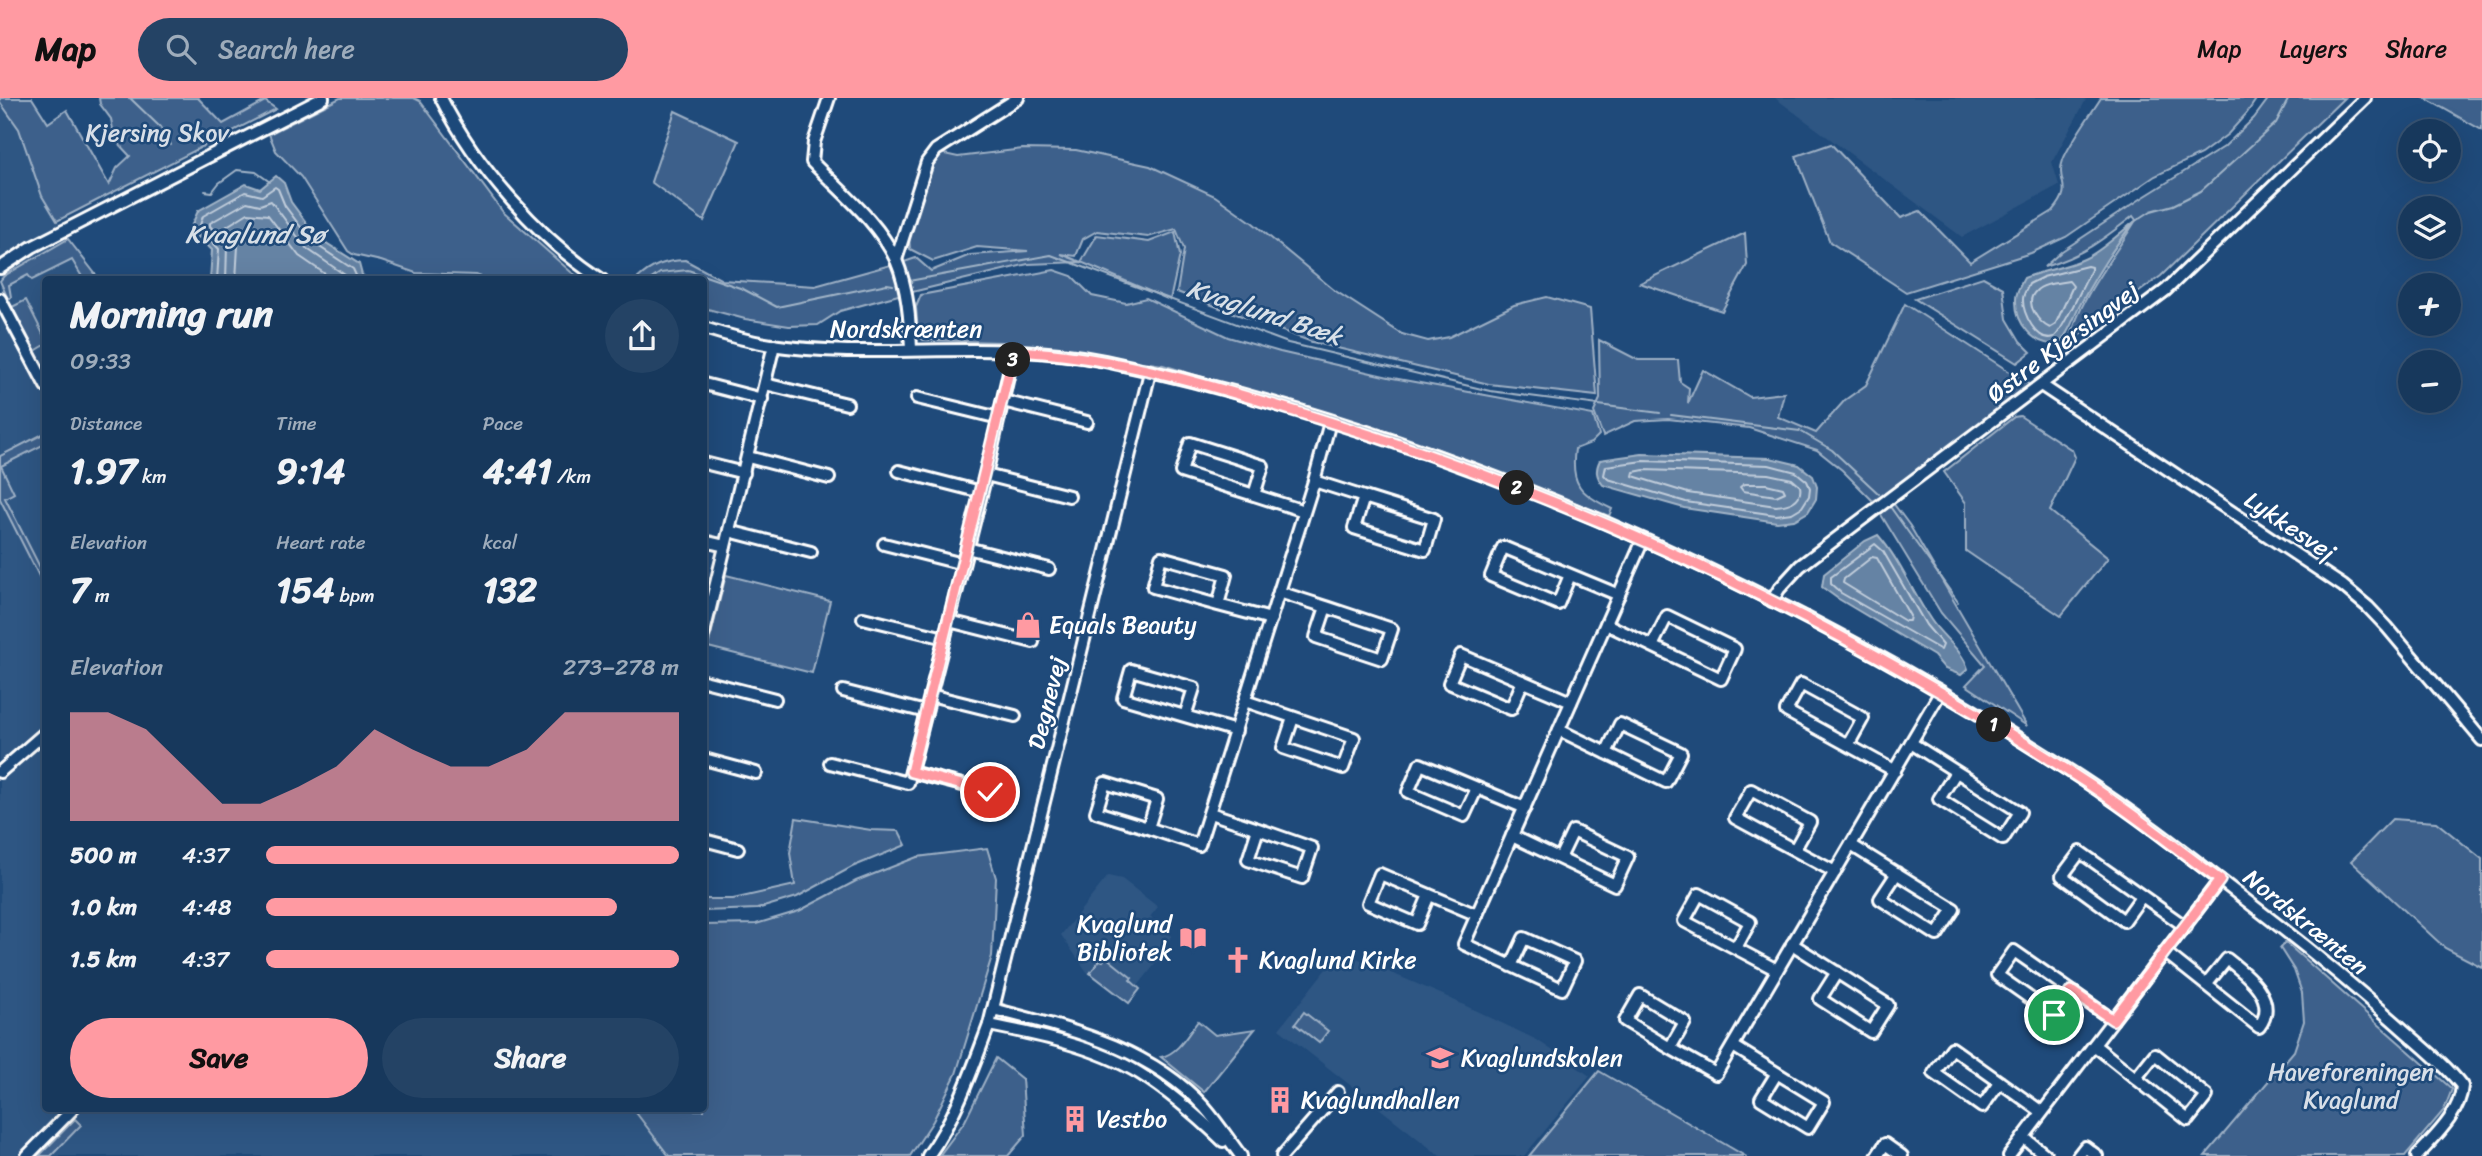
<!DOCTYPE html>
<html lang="en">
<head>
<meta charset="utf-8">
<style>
	:root { --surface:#17385c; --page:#244365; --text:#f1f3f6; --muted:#9eacbb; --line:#365272; --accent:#ff9aa2 }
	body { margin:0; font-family:Sriracha,sans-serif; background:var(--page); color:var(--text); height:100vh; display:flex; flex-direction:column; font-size:26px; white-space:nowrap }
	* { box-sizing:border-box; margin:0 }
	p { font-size:23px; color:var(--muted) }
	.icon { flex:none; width:38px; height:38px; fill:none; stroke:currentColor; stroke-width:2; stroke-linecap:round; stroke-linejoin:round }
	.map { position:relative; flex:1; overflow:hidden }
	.details { position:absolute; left:42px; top:178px; width:665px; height:836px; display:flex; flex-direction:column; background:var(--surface); border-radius:7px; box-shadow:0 7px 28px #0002,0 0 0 2px var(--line) }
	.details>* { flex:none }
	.buttons { position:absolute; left:2398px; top:21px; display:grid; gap:14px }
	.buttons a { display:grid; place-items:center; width:63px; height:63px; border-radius:50%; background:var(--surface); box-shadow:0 7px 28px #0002,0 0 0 2px var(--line); font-size:35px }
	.pin { position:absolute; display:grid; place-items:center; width:60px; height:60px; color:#fff; margin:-30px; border:4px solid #fff; border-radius:50%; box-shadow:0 2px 7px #0007 }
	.km { position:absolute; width:35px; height:35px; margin:-18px; border-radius:50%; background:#222; color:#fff; font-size:19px; line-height:35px; text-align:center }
	.round { display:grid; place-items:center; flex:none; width:74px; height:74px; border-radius:37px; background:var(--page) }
	.head { display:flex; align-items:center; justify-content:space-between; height:119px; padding:0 28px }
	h1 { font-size:38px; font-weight:700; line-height:52px }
	.figures { display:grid; grid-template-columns:repeat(3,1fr); gap:10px; height:119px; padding:7px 28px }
	.figures div { display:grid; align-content:center }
	.figures b { font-size:35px; font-weight:700 }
	.figures small { font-size:19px; font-weight:400 }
	.figures p { font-size:19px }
	.chart { height:196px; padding:14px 28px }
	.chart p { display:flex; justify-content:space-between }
	.chart svg { width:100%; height:126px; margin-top:7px; fill:var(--accent); opacity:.7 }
	.button { display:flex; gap:14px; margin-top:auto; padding:14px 28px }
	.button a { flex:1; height:80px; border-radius:42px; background:var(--accent); color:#111; font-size:28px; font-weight:700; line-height:80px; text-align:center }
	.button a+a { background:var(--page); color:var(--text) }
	ul { padding:0 28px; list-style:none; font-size:23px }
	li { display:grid; grid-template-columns:112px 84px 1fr; align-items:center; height:52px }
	li i { height:18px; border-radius:9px; background:var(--accent) }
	header { display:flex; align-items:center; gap:42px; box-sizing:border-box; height:98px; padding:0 35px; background:var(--accent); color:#111 }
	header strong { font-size:33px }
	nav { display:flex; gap:38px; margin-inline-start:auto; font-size:24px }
	.search { width:490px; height:63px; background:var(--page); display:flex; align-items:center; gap:18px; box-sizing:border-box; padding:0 24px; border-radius:38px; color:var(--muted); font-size:26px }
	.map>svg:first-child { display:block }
	.built { fill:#2e5683 }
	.green { fill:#3c618b; stroke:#9eb0c5; stroke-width:2 }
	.water { fill:#6583a4; stroke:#a3b5c8; stroke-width:2 }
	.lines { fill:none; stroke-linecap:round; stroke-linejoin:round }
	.shore { stroke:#c1cddb; stroke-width:2 }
	.stream { stroke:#a3b5c8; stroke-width:2 }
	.minor-casing { stroke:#fff; stroke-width:16 }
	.minor { stroke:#1f4a7a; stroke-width:10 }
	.route-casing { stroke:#fff; stroke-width:14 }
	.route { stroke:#ff9aa2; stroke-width:9 }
	.labels { text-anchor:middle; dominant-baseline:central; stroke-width:5; stroke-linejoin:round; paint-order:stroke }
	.park-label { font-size:24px; fill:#d8dfe8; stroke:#1f4a7a }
	.street-label { font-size:24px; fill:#fff; stroke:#1f4a7a }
	.poi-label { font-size:24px; fill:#fff; stroke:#1f4a7a; text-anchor:start }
	.water-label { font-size:26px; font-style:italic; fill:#d8e0e8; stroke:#1f4a7a }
</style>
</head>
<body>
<header>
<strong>Map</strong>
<div class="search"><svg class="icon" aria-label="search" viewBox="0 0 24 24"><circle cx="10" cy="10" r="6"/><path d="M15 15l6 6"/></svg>Search here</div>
<nav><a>Map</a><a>Layers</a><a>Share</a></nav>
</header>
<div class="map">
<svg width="2482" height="1058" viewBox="0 0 2482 1058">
	<rect width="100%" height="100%" fill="#1f4a7a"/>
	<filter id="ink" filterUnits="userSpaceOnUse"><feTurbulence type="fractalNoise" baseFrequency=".0143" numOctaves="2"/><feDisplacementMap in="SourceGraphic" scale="14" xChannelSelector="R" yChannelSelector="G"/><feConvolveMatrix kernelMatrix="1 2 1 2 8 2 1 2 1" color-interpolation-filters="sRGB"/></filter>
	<g filter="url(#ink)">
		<g class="built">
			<polygon points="1775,0 2087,0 2052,64 2059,87 1962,139"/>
			<polygon points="0,4 19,31 84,182 46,182 46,1012 634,1012 669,1058 0,1058"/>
			<polygon points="1108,778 1122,781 1158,809 1150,819 1172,838 1157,857 1160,860 1126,903 1087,874 1061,837"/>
			<polygon points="1340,853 1443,897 1537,942 1590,978 1524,1058 1440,1058 1279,931"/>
		</g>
		<g class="green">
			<polygon points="0,0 32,0 48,25 67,12 109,87 117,70 130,58 115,42 111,21 100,6 99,0 198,0 223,26 265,3 276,11 57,123 42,98 19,31 0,4"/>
			<path d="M340,0H414L420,3L503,114L571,174L584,182C557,182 497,187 476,177L416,175L381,163L354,157L348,153L301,79L276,53L269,36Z"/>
			<path d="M2101,0H2257L2247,15L2228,36L2201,56L2155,78L2066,139L2031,155L1906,194L1830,144L1796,58L1831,46L1901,120L1920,113L1970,164L2053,113C2075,88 2055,85 2063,62C2069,46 2091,16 2101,0Z"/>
			<path d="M2269,0H2344L2161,178L2070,244C2078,200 2114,159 2136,122L2133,118C2101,143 2083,157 2044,169L2062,153L2142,100L2224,49L2254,20Z"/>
			<polygon points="2425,0 2482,0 2482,32"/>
			<polygon points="675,13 739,43 704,123 651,84"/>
			<polygon points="1023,51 1076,52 1150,68 1215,98 1253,125 1334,192 1402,236 1428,243 1449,239 1514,207 1547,199 1590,211 1597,298 1489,286 1312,244 1177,194 1184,151 1176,131 1148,139 1097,133 1083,141 1076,158 1061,156 1081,164 1097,137 1149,144 1175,134 1180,157 1170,202 1081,164 1028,166 912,194 901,165 916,160 931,173 970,157 1028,153 977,149 933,163 910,151 909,140 934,60 940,55 958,59"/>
			<polygon points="1745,135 1747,167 1722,213 1640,185"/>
			<polygon points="68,141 100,182 84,182 72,162 32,182 28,177 9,187 11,199 8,201 0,183 4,178"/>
			<path d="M685,162L722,182L815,188L894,166L902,196L840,213L818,227L789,228L745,221L704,210V182H636C652,167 664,163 685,162Z"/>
			<path d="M1054,172L1072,178L1092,198L1126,205L1146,200L1228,239L1280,254L1393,280L1593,317L1599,337L1591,345L1575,351C1570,386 1580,396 1612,411L1609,418L1438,351L1163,267L1003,244L923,242L918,237L916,209L921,197Z"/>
			<polygon points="1983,179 2003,190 2007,221 2020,243 2031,254 2017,265 1915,201"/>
			<polygon points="26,202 45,240 45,247 35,253 12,209"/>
			<polygon points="1905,206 2030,287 1886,396 1873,403 1842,372 1817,352 1749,330 1668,321 1635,323 1603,338 1594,314 1600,301 1599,242 1638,262 1678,262 1680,284 1689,290 1688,305 1703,272 1750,299 1784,295 1778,319 1816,335 1845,302 1866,287"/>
			<polygon points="2020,318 2072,352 2075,359 2050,413 2108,460 2061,518 1966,453 1966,405 1944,374 2014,319"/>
			<polygon points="45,335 45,346 1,368 14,395 5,400 45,479 45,490 0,401 0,358"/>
			<polygon points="1893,405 1910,428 2027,628 1966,587 1985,567 1941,515 1880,415"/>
			<polygon points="726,477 830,503 812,575 708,549"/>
			<polygon points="796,720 871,732 899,733 906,747 852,769 797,799 757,811 704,813 704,801 733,801 795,787 790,755"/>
			<polygon points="2392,721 2436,724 2482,761 2482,869 2445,850 2351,763"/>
			<polygon points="987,750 996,780 992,858 956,976 933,1023 910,1058 669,1058 634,1012 704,1012 704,827 756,826 799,813 856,783 917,759"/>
			<polygon points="2285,844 2452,991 2444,1012 2405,1058 2205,1058 2294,953 2304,923 2302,895 2294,872 2280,850"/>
			<polygon points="1106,859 1132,880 1130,882 1140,891 1129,905 1090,875 1100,862 1103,863"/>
			<polygon points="1304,914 1328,933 1319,945 1295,926"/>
			<path d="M1198,923L1215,937L1255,931L1204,994L1161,959C1178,956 1188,936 1198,923Z"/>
			<polygon points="996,960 1022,981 1026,1037 1008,1058 939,1058 965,1023"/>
			<polygon points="1599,973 1745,1058 1529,1058"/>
			<polygon points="75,1021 81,1027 51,1058 39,1058"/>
		</g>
		<g class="water">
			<polygon points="276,78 284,85 291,104 317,139 359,166 362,177 370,182 210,182 212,152 190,131 198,113 246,86 260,91"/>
			<path d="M2134,124C2113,150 2096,177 2080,207C2073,221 2070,234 2059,246C2034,249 2015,225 2016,201C2016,194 2021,186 2024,180C2043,172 2065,170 2084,161C2102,153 2118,136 2134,124Z"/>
			<path d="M1642,356L1770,360L1799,367L1813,378L1817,389L1816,401L1808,414L1794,422L1777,424L1684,410L1603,387C1596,378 1595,372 1600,362Z"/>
			<path d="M1878,437C1900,462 1912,494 1931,522C1942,539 1962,551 1968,571L1961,577L1945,571L1934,558L1837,500L1822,489L1824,476L1865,443Z"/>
		</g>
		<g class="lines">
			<g class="shore">
				<path d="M2087,168L2091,169V172C2086,182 2060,237 2054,239C2037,245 2022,215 2023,201C2023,196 2027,191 2029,186L2043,179Z"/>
				<polyline points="217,182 219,151 199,130 203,118 245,94 262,98 275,89 278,91 285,108 312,144 353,171 358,182"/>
				<polyline points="226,182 227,148 210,128 210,125 247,104 260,107 271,103 306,150 345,177 347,182"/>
				<polyline points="236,182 238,148 227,128 248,115 268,117 299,158 334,182"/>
				<path d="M2069,183L2073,188L2055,227L2050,230C2039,225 2023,205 2036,193C2043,185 2060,185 2069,183Z"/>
				<polygon points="1643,363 1769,367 1796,374 1807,383 1810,390 1809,398 1802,409 1792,415 1776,417 1686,404 1608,381 1604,377 1606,368"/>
				<path d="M1644,372L1768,376L1792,381L1800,388C1803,403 1788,407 1776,408L1688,395L1633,378L1634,374Z"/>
				<polygon points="1744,386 1766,386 1783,390 1785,394 1776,398 1743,393 1740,389"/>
				<polygon points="1875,446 1883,453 1926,527 1943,547 1941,552 1841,495 1831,486 1831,479"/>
				<polygon points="1872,459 1877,460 1910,518 1909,523 1905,523 1843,485 1844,481"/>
			</g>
			<g class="stream">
				<polyline points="130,0 160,29 171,47"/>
				<polyline points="205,93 212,94 219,85 237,72 256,74 270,84"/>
				<polyline points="2134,124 2151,113 2173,107 2201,93 2276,25 2289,0"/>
				<polyline points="650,182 660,175 688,172 743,191 777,209 887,186 893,187"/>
				<polyline points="909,183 1051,157 1288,245 1490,293 1660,315"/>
				<polyline points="1671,317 1800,333 1832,352 1879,396"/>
				<polyline points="1891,410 1958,504"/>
			</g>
			<defs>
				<g id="minor">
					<path d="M441,0C475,68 539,141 602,182"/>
					<path d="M829,0L814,44L812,64C841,94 878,123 896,162C908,190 910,223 911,252"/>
					<polyline points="896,162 927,64 936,52 1018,0"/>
					<polyline points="0,170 32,149 323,0"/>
					<polyline points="0,201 46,288"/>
					<path d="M704,230C726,237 748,243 771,247C881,263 995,240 1105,263C1445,335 1788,489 2079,679C2142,720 2202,768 2261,814C2308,850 2354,888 2398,927C2420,947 2444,965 2462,988C2460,1016 2435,1038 2417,1058"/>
					<polyline points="704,286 762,301"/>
					<polyline points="765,286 847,306"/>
					<polyline points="2041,287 2343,488 2368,509 2387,529 2482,642"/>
					<polyline points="917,300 999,320"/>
					<polyline points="1003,303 1087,324"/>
					<polyline points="748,359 829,380"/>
					<polyline points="704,365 744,375"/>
					<polyline points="899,373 981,394"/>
					<polyline points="986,377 1069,398"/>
					<polyline points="1314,383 1364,399 1354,430 1425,452 1434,421 1364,399"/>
					<polyline points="1254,397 1181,374 1190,345 1263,368 1254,397 1304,413"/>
					<polyline points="729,433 811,454"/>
					<polyline points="704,443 725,448"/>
					<polyline points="884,446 963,466"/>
					<polyline points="967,450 1049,471"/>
					<polyline points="1570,477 1558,506 1491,478 1503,449 1619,497"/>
					<polyline points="1279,494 1326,509 1316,539 1382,561 1392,531 1326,509"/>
					<polyline points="1772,503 1779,491 1800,468 2166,192 2365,0"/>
					<polyline points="1218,507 1153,489 1161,459 1226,477 1218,507 1271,521"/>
					<polyline points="863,520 945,540"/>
					<polyline points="949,523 1033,544"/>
					<polyline points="1606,526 1721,581 1735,551 1667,518 1652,548"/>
					<polyline points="704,535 774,247"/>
					<polyline points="704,583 775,601"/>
					<polyline points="1523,583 1511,611 1449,585 1461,557 1571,604"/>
					<polyline points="843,593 926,614"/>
					<polyline points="930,597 1015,618"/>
					<polyline points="1245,603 1354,640 1343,670 1283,650 1293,620"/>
					<polyline points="1185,618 1194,590 1131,572 1123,600 1236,633"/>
					<polyline points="1559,632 1666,684 1681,655 1620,626 1606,655"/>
					<polyline points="1911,645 2020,714 2003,741 1939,701 1956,674"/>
					<polyline points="1848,647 1863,620 1801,586 1786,613 1895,673"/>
					<polyline points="704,661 756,675"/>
					<polyline points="830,665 908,685 986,377 1014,252"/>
					<polyline points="0,674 46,634"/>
					<polyline points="911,674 990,694"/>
					<polyline points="1477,690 1464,718 1408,694 1420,666 1525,710"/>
					<polyline points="1210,715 1258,731 1248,762 1302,780 1312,750 1258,731"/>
					<polyline points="1148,730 1096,714 1105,685 1157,701 1148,730 1199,747 1314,383 1330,324"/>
					<polyline points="1512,738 1615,787 1628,759 1573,733 1560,760"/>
					<polyline points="704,742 738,751"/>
					<polyline points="1851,747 1954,811 1937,837 1880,801 1897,775"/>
					<polyline points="1795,751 1810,724 1751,692 1735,720 1835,774"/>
					<polyline points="1429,797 1417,826 1368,805 1380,776 1477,817"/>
					<polyline points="2142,798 2124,823 2062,778 2080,754 2186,829"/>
					<polyline points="1792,846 1888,907 1871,934 1820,901 1837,874"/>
					<polyline points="1736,850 1750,824 1699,796 1684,823 1777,872"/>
					<path d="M2166,855L2259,929C2280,901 2246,876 2227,861L2206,887"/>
					<polyline points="1511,868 1524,840 1575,863 1562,891 1464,846 1643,442"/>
					<polyline points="2071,893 2054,917 1997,877 2014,853 2113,922"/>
					<path d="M993,911C1069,931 1150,949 1205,1010C1218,1025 1229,1042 1241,1058"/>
					<path d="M989,927C1039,937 1094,948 1139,975C1170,994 1197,1018 1223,1043"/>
					<polyline points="2094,947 2188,1022 2207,998 2155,956 2136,980"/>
					<polyline points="1733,948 1824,1004 1808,1030 1761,1001 1777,975"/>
					<polyline points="1670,950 1625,923 1640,897 1685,924 1670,950 1716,976 1940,595"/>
					<polyline points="2000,984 1982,1009 1934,975 1952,950 2042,1014"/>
					<polyline points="2023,1039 2047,1058"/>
					<polyline points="27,1058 72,1012"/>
					<path d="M928,1058C956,1019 972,972 989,927L1150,274"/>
					<polyline points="1282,1058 1338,994"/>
					<polyline points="1877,1058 1885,1046 1902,1058"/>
					<polyline points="2009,1058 2220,782"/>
					<polyline points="2078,1058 2085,1049 2097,1058"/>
				</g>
			</defs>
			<use href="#minor" class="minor-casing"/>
			<use href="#minor" class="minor"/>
		</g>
	</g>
	<g class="lines" filter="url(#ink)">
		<defs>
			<path id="route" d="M990,694L911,674L1014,253C1115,257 1224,291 1320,321C1588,404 1844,526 2079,680C2128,711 2173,748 2220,782L2113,922L2071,893L2054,917"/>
		</defs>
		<use href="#route" class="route-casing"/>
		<use href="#route" class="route"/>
	</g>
	<defs>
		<symbol id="shop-bare" viewBox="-9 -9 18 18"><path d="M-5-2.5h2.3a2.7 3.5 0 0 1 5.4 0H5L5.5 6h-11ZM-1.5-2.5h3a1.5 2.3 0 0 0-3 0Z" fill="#ff9aa2" stroke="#1f4a7a" stroke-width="2.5" paint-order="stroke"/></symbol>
		<symbol id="library-bare" viewBox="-9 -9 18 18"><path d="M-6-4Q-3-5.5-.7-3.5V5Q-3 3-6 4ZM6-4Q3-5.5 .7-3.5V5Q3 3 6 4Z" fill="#ff9aa2" stroke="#1f4a7a" stroke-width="2.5" paint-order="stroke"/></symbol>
		<symbol id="church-bare" viewBox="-9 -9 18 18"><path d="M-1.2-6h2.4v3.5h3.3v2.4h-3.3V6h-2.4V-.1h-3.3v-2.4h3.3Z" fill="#ff9aa2" stroke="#1f4a7a" stroke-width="2.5" paint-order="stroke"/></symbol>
		<symbol id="school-bare" viewBox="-9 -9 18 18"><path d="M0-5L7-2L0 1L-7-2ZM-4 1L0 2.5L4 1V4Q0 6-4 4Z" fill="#ff9aa2" stroke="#1f4a7a" stroke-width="2.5" paint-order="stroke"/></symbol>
		<symbol id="building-bare" viewBox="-9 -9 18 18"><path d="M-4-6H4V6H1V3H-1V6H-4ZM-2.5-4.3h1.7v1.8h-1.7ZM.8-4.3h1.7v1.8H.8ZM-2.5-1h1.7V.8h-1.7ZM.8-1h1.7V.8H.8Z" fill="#ff9aa2" stroke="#1f4a7a" stroke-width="2.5" paint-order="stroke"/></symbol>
	</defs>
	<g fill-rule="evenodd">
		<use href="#shop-bare" x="1009" y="508" width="38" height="38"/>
		<use href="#library-bare" x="1174" y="821" width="38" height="38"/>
		<use href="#church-bare" x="1219" y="843" width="38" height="38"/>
		<use href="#school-bare" x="1421" y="941" width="38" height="38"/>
		<use href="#building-bare" x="1261" y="983" width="38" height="38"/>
		<use href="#building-bare" x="1056" y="1002" width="38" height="38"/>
	</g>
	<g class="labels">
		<g class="park-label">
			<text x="157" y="35">Kjersing Skov</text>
			<text x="2351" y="974">Haveforeningen<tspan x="2351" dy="28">Kvaglund</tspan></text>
		</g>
		<g class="street-label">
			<text x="906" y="231">Nordskrænten</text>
			<text transform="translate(2063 244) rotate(-37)">Østre Kjersingvej</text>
			<text transform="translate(2290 428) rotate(34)">Lykkesvej</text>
			<text transform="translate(1047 605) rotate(-76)">Degnevej</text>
			<text transform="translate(2306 824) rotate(39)">Nordskrænten</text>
		</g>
		<g class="poi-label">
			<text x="1049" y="527">Equals Beauty</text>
			<text x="1172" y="826" text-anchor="end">Kvaglund<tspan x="1172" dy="28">Bibliotek</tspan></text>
			<text x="1259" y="862">Kvaglund Kirke</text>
			<text x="1461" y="960">Kvaglundskolen</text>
			<text x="1301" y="1002">Kvaglundhallen</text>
			<text x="1096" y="1021">Vestbo</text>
		</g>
		<g class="water-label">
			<text x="255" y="136">Kvaglund Sø</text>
			<text transform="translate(1265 214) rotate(18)">Kvaglund Bæk</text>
		</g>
	</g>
</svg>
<div class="buttons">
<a><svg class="icon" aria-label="locate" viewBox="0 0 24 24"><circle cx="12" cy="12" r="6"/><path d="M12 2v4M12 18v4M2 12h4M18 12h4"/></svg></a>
<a><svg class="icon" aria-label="layers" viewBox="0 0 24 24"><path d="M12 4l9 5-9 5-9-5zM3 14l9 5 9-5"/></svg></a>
<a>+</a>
<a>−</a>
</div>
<div class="pin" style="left:2054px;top:917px;background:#1e9e55"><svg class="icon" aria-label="arrive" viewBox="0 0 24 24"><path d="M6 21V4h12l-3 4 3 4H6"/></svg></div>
<div class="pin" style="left:990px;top:694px;background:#d93025"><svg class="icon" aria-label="check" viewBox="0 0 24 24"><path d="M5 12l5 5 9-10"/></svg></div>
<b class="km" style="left:1994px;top:627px">1</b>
<b class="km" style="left:1517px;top:390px">2</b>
<b class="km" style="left:1013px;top:262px">3</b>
<section class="details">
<div class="head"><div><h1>Morning run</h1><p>09:33</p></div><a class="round"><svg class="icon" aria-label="share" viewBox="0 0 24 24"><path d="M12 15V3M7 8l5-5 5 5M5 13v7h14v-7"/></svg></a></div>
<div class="figures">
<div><p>Distance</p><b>1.97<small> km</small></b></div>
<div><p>Time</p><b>9:14</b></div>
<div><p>Pace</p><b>4:41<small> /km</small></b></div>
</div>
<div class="figures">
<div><p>Elevation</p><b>7<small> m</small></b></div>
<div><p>Heart rate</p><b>154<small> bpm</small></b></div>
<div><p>kcal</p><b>132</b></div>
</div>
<div class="chart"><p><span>Elevation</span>273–278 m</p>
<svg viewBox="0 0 160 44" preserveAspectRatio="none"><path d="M0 44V6L10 6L20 12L30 25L40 38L50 38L60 32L70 25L80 12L90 19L100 25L110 25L120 19L130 6L140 6L150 6L160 6V44z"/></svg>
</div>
<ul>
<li><b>500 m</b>4:37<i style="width:100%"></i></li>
<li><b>1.0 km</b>4:48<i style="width:85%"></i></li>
<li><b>1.5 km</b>4:37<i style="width:100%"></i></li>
</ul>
<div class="button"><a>Save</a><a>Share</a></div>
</section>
</div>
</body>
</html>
